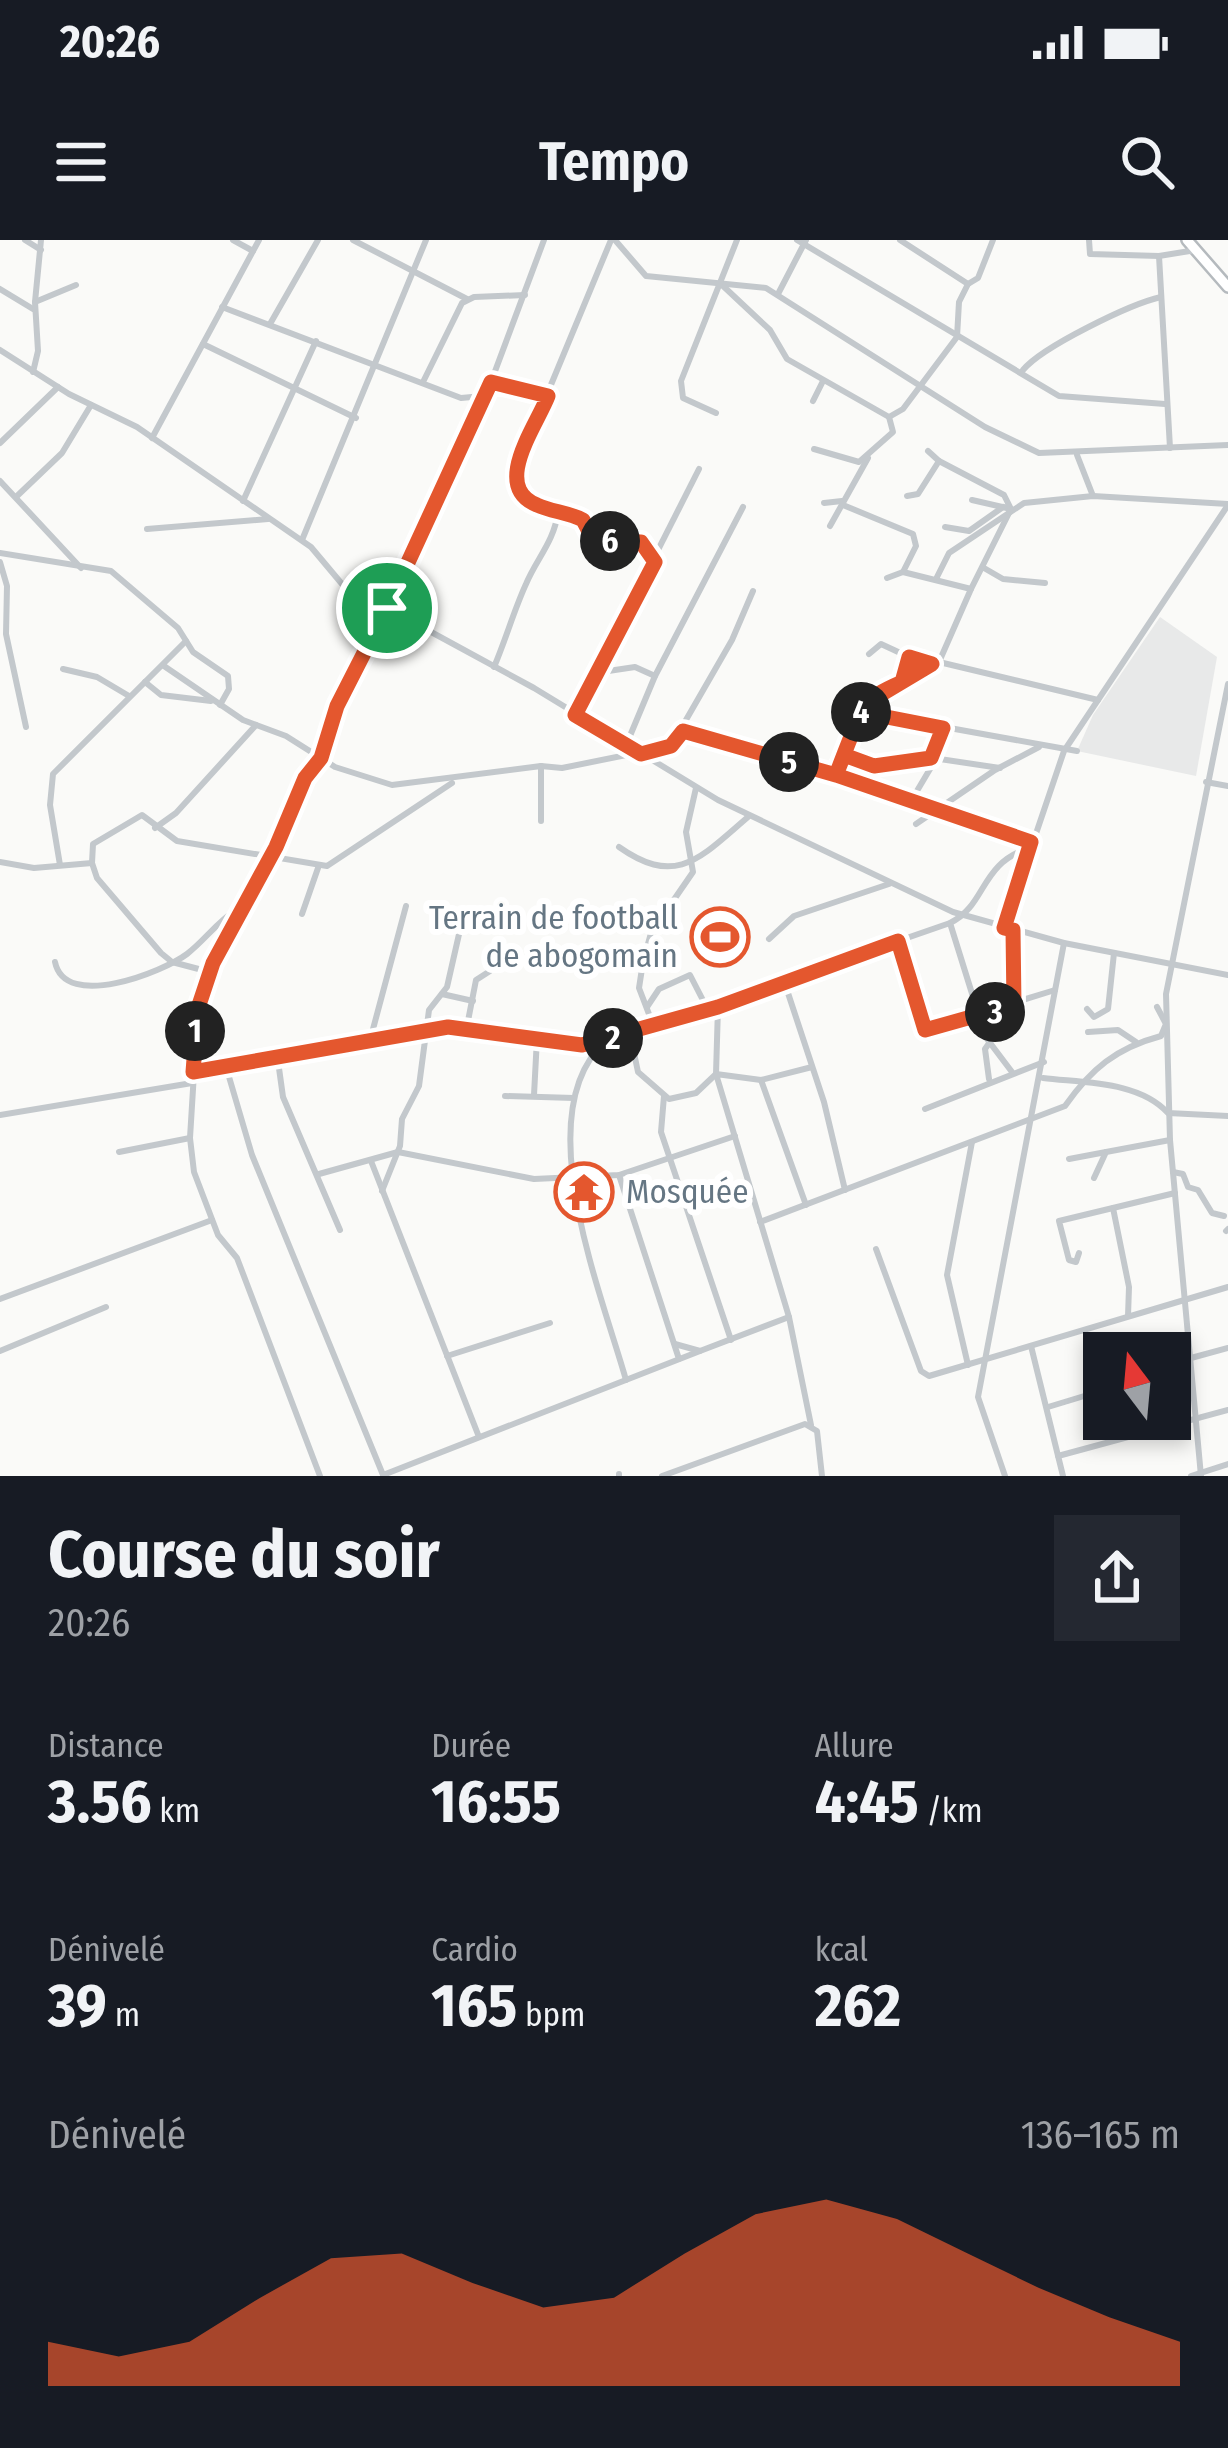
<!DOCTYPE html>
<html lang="fr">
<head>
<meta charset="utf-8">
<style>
	:root { --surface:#171b24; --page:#242831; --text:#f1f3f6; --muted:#9ea1a6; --accent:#e4572e }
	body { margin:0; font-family:"Fira Sans Condensed",sans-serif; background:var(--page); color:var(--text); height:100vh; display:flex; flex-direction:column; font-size:45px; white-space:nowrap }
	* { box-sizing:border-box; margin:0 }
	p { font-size:39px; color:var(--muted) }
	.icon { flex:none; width:66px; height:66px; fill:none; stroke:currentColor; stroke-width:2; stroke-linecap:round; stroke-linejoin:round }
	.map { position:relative; height:1236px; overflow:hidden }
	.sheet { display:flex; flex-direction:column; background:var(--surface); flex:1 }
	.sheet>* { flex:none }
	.needle { width:78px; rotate:344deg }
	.fabs { position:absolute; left:1083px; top:1092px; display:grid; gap:24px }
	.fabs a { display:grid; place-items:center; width:108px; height:108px; border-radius:0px; background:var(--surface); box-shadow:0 6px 18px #0003; font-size:60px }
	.pin { position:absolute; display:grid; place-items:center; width:102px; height:102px; color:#fff; margin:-51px; border:6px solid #fff; border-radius:50%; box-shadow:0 3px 12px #0007 }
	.km { position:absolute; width:60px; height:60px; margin:-30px; border-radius:50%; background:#222; color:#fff; font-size:33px; line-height:60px; text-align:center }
	.round { display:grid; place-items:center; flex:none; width:126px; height:126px; border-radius:0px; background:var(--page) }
	.overview { display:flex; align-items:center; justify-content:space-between; height:204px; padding:0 48px }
	h1 { font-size:66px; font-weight:700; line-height:90px }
	.metrics { display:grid; grid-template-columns:repeat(3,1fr); gap:18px; height:204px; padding:12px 48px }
	.metrics div { display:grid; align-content:center }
	.metrics b { font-size:60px; font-weight:700 }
	.metrics small { font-size:33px; font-weight:400 }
	.metrics p { font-size:33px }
	.chart { height:336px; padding:24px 48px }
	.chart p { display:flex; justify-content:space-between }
	.chart svg { width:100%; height:216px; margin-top:12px; fill:var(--accent); opacity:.7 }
	.status { display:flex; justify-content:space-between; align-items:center; height:84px; padding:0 60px; background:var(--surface); direction:ltr }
	.status svg { height:33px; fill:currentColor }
	header { display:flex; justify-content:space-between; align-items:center; height:156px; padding:0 48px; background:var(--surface); font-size:54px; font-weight:700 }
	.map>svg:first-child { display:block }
	.built { fill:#e8e9e9 }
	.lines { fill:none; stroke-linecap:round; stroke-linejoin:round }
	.primary-casing { stroke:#b5babe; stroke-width:14 }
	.street { stroke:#c3c8cc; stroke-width:6 }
	.primary { stroke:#fff; stroke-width:9 }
	.route-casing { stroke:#fff; stroke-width:24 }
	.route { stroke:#e4572e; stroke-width:15 }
	.labels { text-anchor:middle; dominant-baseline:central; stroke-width:12; stroke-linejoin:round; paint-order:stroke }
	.poi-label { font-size:33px; fill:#657683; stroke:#fff; text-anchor:end }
</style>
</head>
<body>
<div class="status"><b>20:26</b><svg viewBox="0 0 49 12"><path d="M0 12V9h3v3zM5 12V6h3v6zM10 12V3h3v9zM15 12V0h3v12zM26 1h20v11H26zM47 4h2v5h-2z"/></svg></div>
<header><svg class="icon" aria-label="menu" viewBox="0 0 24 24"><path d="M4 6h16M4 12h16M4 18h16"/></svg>Tempo<svg class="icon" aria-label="search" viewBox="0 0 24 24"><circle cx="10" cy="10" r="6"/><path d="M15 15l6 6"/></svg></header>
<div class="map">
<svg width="1228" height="1236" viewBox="0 0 1228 1236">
	<rect width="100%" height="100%" fill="#fafaf8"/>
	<polygon class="built" points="1160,377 1217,417 1196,536 1077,511 1093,475"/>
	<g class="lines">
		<defs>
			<polyline id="primary" points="1187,0 1228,47"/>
		</defs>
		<use href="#primary" class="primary-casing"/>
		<g class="street">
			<polyline points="25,0 41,10"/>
			<polyline points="233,0 253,11"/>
			<polyline points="353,0 467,59"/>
			<path d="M611,0L514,234C518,272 557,266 583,280L594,300L641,302L655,322"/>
			<polyline points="615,0 646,36 766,48 985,187 1039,213 1228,205"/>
			<polyline points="797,0 1059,156 1165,164"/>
			<polyline points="900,0 968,44"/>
			<polyline points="1089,0 1090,14 1159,16 1196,10"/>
			<polyline points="1159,16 1170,208"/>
			<polyline points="722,45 770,90 787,119 889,177 903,169 957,97 959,62 968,44 978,38 993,0"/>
			<polyline points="0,49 33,69"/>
			<polyline points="778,54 806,0"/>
			<polyline points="35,62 41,0"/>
			<polyline points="222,67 461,158 483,156"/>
			<polyline points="270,84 318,0"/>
			<polyline points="203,104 356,178"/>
			<polyline points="0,110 69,154 137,187 311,307 342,344 364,350 387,368 534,448 718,560 953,672 1064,703 1228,735"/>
			<path d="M1023,130C1042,107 1130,64 1161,57"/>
			<polyline points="33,132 38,111 35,62 76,45"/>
			<polyline points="424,140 462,63 474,57 525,55"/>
			<polyline points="491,142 548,156"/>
			<polyline points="813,161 823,141"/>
			<polyline points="716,173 683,158 681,141 737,0"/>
			<polyline points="152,198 259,0"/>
			<polyline points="0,203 58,147"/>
			<polyline points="814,209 859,222 893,192 889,177"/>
			<polyline points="928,211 939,221"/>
			<polyline points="1077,215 1093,256"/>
			<polyline points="0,241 81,328"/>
			<polyline points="907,256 918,254 939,221 1004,255 1011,269 972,260"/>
			<polyline points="16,257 62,213 91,165"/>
			<polyline points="243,261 316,101"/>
			<polyline points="824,263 842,261"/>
			<polyline points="843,265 913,294 916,306 903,332 971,349 939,422"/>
			<polyline points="830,286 868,218"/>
			<polyline points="945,287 969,291 1003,267"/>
			<polyline points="147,289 268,279"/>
			<polyline points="302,300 426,0"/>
			<polyline points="0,313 111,331 178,388 193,412 228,436 229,449 220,465"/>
			<polyline points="0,322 7,346 6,394 26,487"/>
			<polyline points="984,328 1003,339 1045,343"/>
			<polyline points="937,337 949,313 1024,263 1093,256 1228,264"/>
			<polyline points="887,338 903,332"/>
			<polyline points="971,349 1011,269"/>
			<polyline points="869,414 881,404 909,417"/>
			<polyline points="164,426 243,480 286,496 335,527 392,545 541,526 562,528 671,506 732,400 753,351"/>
			<path d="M494,427C506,399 514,370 526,344C537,318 554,302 558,272"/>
			<polyline points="63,429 97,437 129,456"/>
			<polyline points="595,433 635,427 655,436"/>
			<polyline points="902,441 909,417 932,425"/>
			<polyline points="145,442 161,455 211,461"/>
			<polyline points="861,472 1077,511"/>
			<polyline points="575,474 699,229"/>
			<polyline points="683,491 836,535 1031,602"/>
			<polyline points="627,503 655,436 743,267"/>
			<polyline points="844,515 874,526 933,518 1000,528"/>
			<polyline points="836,535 865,465 939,422 1098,460"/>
			<polyline points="1206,542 1228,546"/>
			<polyline points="911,561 930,529 943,489"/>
			<polyline points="541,581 541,526"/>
			<polyline points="916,584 995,530 1039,507"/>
			<polyline points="155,588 176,573 256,485"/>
			<path d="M619,607C677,648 701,617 748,577"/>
			<polyline points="0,622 34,628 92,623 97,638 161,713 172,722 210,732"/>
			<polyline points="92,623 93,604 142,575 177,601 327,626 452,543"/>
			<polyline points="60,625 50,565 53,534 186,401"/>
			<polyline points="302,674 318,628"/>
			<polyline points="950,683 979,776 975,783 1012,832"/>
			<polyline points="1004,688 1064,511 1228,265"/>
			<polyline points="1013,691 1014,765"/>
			<polyline points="769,699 794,676 889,644"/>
			<polyline points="898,701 925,790 1055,750"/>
			<path d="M55,722C65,771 163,732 187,714C205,700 217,682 236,670"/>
			<polyline points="785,744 824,862 845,950"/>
			<polyline points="442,754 473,761"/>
			<polyline points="647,767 659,749 690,735 708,770"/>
			<polyline points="1087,769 1094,777 1108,769 1114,713"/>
			<polyline points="652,782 639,748 643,722 651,693 693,632 686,592 696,548"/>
			<polyline points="467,786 476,740 490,731 490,711"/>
			<polyline points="1088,792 1118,790 1136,802"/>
			<polyline points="630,794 638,832 669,859 696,853 716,834 718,767"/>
			<path d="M606,801C526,871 602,1054 626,1140"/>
			<polyline points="369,804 406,666"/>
			<polyline points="278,821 283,857 340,990"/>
			<polyline points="227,830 252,915 383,1235"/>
			<path d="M193,832L448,787L582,805L630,794L950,683C987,665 979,624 1029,608"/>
			<path d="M1043,838C1084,843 1139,841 1168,873L1228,876"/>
			<polyline points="989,839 985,809 999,789 997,771"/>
			<polyline points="761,840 806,965"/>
			<polyline points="534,855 537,798"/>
			<polyline points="505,856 574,858"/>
			<polyline points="664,856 661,892 731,1100"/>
			<polyline points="925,869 1044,822"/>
			<polyline points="0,875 192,843"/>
			<polyline points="119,912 190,898"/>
			<polyline points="1069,919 1106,912"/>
			<polyline points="371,921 479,1197"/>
			<polyline points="1173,932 1183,934 1188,947 1198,950 1212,973 1224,976"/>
			<polyline points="319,934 398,912 534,939 619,935 735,896"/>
			<polyline points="619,935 679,1119"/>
			<polyline points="1094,938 1106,912 1170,900"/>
			<polyline points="382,951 400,906 402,879 419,846 429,770 447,747 462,681"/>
			<polyline points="1113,968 1129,1047 1128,1076"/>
			<path d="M760,982L1065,866C1091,829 1116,808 1161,796L1166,784L1157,767"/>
			<polyline points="1226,991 1228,989"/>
			<polyline points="876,1009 921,1131 929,1136 1228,1047"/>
			<polyline points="1079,1013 1076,1022 1069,1020 1059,981 1175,953"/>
			<polyline points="0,1059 212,980"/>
			<polyline points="675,1104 700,1111 789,1077"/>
			<polyline points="1031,1106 1063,1236"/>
			<polyline points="0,1111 106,1067"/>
			<polyline points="447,1116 550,1083"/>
			<polyline points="1191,1118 1228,1108"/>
			<polyline points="968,1125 947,1035 972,902"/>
			<polyline points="1170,1130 1190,1125"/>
			<polyline points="1048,1167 1104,1150"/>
			<polyline points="811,1185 789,1077 716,834 761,840 812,827"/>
			<polyline points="1058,1216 1228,1170"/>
			<polyline points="619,1234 619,1236"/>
			<polyline points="383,1235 700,1111"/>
			<polyline points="320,1236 237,1018 218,995 194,932 190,898 198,768 230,685 321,518 337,466 491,142 544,0"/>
			<polyline points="662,1236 805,1184 817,1191 822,1236"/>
			<polyline points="1005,1236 978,1157 1064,703"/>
			<polyline points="1191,1236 1228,1224"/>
			<polyline points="1201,1236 1170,900 1166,754 1228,444"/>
		</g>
		<use href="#primary" class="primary"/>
	</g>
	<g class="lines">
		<defs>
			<path id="route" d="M387,368L337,466L321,518L305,538L276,607L213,723L198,768L193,832L448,787L582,805L718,767L898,701L925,790L1014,765L1013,690L1004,688L1031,602L836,535C845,512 854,487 865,464L932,424L909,417L902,442C886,449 868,457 861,472L943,488L931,518L874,526L844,515L836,535L683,491L671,506L641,514L575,475L655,322L641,302L594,301L583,280C568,272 552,272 537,265C491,246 536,187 548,156L491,142L387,368"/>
		</defs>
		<use href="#route" class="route-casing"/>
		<use href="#route" class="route"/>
	</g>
	<defs>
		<symbol id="stadium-ring" viewBox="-11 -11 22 22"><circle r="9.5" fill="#fff" stroke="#e4572e" stroke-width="1.5"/><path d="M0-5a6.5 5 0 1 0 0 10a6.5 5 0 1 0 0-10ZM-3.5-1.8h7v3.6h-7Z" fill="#e4572e"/></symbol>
		<symbol id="temple-ring" viewBox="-11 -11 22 22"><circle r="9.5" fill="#fff" stroke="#e4572e" stroke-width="1.5"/><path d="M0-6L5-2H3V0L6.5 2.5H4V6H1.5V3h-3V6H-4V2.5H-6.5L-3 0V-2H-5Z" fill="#e4572e"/></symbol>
	</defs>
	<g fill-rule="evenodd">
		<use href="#stadium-ring" x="687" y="664" width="66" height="66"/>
		<use href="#temple-ring" x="551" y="919" width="66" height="66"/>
	</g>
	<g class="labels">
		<g class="poi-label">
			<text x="678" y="678">Terrain de football<tspan x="678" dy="38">de abogomain</tspan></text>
			<text x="626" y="952" text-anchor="start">Mosquée</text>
		</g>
	</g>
</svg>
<div class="fabs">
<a><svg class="needle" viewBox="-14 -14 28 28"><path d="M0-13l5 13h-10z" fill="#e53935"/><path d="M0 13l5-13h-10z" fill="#9ea1a6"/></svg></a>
</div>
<div class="pin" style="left:387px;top:368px;background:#1e9e55"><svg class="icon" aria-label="arrive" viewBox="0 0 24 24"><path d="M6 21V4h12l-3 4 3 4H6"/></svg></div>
<b class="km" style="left:195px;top:791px">1</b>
<b class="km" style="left:613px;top:798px">2</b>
<b class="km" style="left:995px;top:772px">3</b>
<b class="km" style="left:861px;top:472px">4</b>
<b class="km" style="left:789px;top:522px">5</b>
<b class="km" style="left:610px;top:301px">6</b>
</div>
<section class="sheet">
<div class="overview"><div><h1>Course du soir</h1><p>20:26</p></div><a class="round"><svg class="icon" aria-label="share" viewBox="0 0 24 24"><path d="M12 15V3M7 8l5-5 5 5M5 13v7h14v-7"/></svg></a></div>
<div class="metrics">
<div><p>Distance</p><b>3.56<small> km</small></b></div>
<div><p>Durée</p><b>16:55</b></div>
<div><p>Allure</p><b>4:45<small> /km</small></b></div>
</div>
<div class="metrics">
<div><p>Dénivelé</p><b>39<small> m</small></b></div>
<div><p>Cardio</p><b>165<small> bpm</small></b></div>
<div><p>kcal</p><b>262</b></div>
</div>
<div class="chart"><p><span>Dénivelé</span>136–165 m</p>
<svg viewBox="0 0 160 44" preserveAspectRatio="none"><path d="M0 44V35L10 38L20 35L30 26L40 18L50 17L60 23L70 28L80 26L90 17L100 9L110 6L120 10L130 17L140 24L150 30L160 35V44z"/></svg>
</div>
</section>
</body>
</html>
